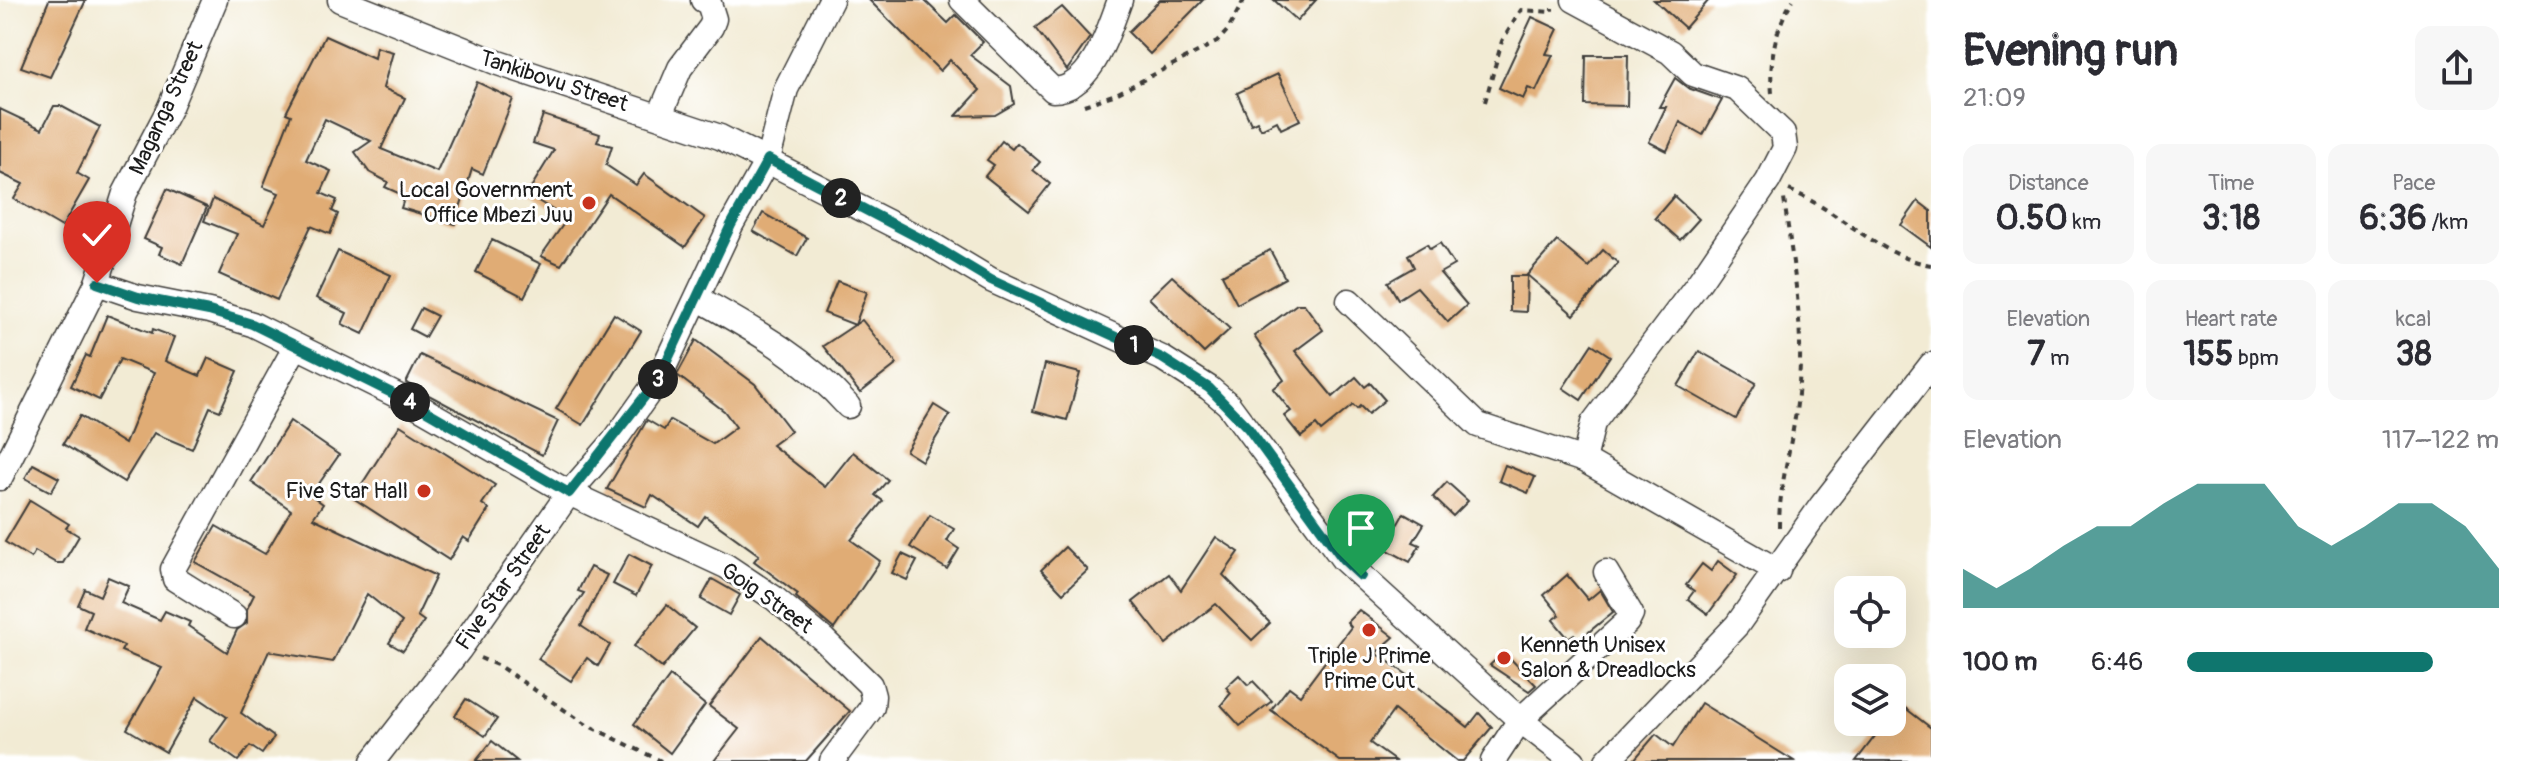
<!DOCTYPE html>
<html lang="en">
<head>
<meta charset="utf-8">
<style>
	:root { --surface:#fff; --page:#f7f7f7; --text:#2b2b33; --muted:#7c7c81; --accent:#0f766e }
	body { margin:0; font-family:Pangolin,sans-serif; background:var(--page); color:var(--text); height:100vh; display:flex; flex-direction:column; font-size:30px; white-space:nowrap }
	* { box-sizing:border-box; margin:0 }
	p { font-size:26px; color:var(--muted) }
	.icon { flex:none; width:44px; height:44px; fill:none; stroke:currentColor; stroke-width:2; stroke-linecap:round; stroke-linejoin:round }
	.map { position:relative; flex:1; overflow:hidden }
	.sheet { display:flex; flex-direction:column; background:var(--surface); width:600px }
	.sheet>* { flex:none }
	.fabs { position:absolute; left:1834px; top:576px; display:grid; gap:16px }
	.fabs a { display:grid; place-items:center; width:72px; height:72px; border-radius:16px; background:var(--surface); box-shadow:0 8px 32px #0002; font-size:40px }
	.pin { position:absolute; display:grid; place-items:center; width:68px; height:68px; color:#fff; margin:-82px -34px; border-radius:50% 50% 50% 0; rotate:-45deg; box-shadow:0 0 8px #0007 }
	.pin .icon { rotate:45deg }
	.km { position:absolute; width:40px; height:40px; margin:-20px; border-radius:50%; background:#222; color:#fff; font-size:22px; line-height:40px; text-align:center }
	.round { display:grid; place-items:center; flex:none; width:84px; height:84px; border-radius:16px; background:var(--page) }
	.headline { display:flex; align-items:center; justify-content:space-between; height:136px; padding:0 32px }
	h1 { font-size:44px; font-weight:700; line-height:60px }
	.stats { display:grid; grid-template-columns:repeat(3,1fr); gap:12px; height:136px; padding:8px 32px }
	.stats div { display:grid; align-content:center; border-radius:16px; background:var(--page); text-align:center }
	.stats b { font-size:34px; font-weight:700 }
	.stats small { font-size:22px; font-weight:400 }
	.stats p { font-size:22px }
	.chart { height:224px; padding:16px 32px }
	.chart p { display:flex; justify-content:space-between }
	.chart svg { width:100%; height:144px; margin-top:8px; fill:var(--accent); opacity:.7 }
	ul { padding:0 32px; list-style:none; font-size:26px }
	li { display:grid; grid-template-columns:128px 96px 1fr; align-items:center; height:60px }
	li i { height:20px; border-radius:10px; background:var(--accent) }
	main { display:flex; flex:1; min-height:0 }
	.map>svg:first-child { display:block }
	.building { fill:#e0ac74 }
	.lines { fill:none; stroke-linecap:round; stroke-linejoin:round }
	.minor-casing { stroke:#3c3b38; stroke-width:27 }
	.path { stroke:#3c3b38; stroke-width:4; stroke-dasharray:6 6; stroke-linecap:butt }
	.minor { stroke:#fff; stroke-width:24 }
	.route-casing { stroke:#fff; stroke-width:16 }
	.route { stroke:#0f766e; stroke-width:10 }
	.poi-dot { fill:#c8321e; stroke:#fff; stroke-width:3 }
	.labels { text-anchor:middle; dominant-baseline:central; stroke-width:6; stroke-linejoin:round; paint-order:stroke }
	.street-label { font-size:22px; fill:#1c1c1c; stroke:#fff }
	.poi-label { font-size:22px; fill:#1c1c1c; stroke:#fff; text-anchor:end }
</style>
</head>
<body>
<main>
<div class="map">
<svg width="1931" height="761" viewBox="0 0 1931 761">
	<rect width="100%" height="100%" fill="#fff"/>
	<filter id="ink" filterUnits="userSpaceOnUse"><feTurbulence type="fractalNoise" baseFrequency=".0125" numOctaves="2"/><feDisplacementMap in="SourceGraphic" scale="16" xChannelSelector="R" yChannelSelector="G"/><feConvolveMatrix kernelMatrix="1 2 1 2 8 2 1 2 1" color-interpolation-filters="sRGB"/></filter>
	<filter id="wash" filterUnits="userSpaceOnUse"><feTurbulence type="fractalNoise" baseFrequency=".006" numOctaves="4" result="noise"/><feDisplacementMap in="SourceGraphic" scale="32" xChannelSelector="R" yChannelSelector="G"/><feGaussianBlur stdDeviation="1.8" result="paint"/><feColorMatrix in="noise" values="0 0 0 0 0 0 0 0 0 0 0 0 0 0 0 0 0 1.4 0 .05"/><feComposite in="paint" operator="in"/></filter>
	<g filter="url(#wash)">
		<rect width="100%" height="100%" fill="#f2ebd4"/>
		<g id="blocks">
			<g class="building">
				<polygon points="49,0 86,0 50,77 21,67"/>
				<polygon points="869,0 924,0 948,23 956,15 983,42 970,55 1011,86 1014,104 995,115 956,116 980,90 950,60 940,71"/>
				<polygon points="1160,0 1203,0 1150,54 1128,32"/>
				<polygon points="1274,0 1316,0 1297,21"/>
				<polygon points="1654,0 1709,0 1685,28"/>
				<polygon points="1062,7 1090,37 1067,70 1035,28"/>
				<polygon points="1532,17 1558,29 1546,54 1553,55 1536,91 1528,88 1523,99 1499,88"/>
				<polygon points="325,36 374,58 376,47 393,52 383,88 405,98 381,149 437,172 477,82 513,99 483,174 472,169 455,224 401,208 405,196 385,187 388,182 369,172 355,152 371,141 325,119 306,160 331,171 321,193 337,200 332,211 338,214 330,234 311,226 277,300 219,274 237,234 204,221 213,199 264,225 279,193 263,187 291,115 286,113"/>
				<polygon points="1586,55 1628,55 1627,106 1585,105"/>
				<polygon points="1278,74 1300,120 1281,129 1277,121 1261,129 1257,121 1251,124 1237,93"/>
				<polygon points="1675,78 1688,88 1722,100 1703,135 1680,122 1667,151 1649,142 1666,107 1659,107"/>
				<polygon points="54,106 61,106 100,127 77,173 89,180 62,227 14,199 23,184 0,173 0,109 42,129"/>
				<polygon points="543,115 600,134 597,142 612,146 606,165 636,185 644,174 705,218 685,247 609,194 561,265 541,256 567,219 527,194 554,150 533,143"/>
				<polygon points="1002,141 1012,149 1017,143 1040,162 1033,170 1050,184 1029,211 985,176 994,165 987,160"/>
				<polygon points="167,189 207,207 182,264 159,254 162,247 144,239"/>
				<polygon points="1674,196 1699,219 1680,240 1655,218"/>
				<polygon points="1918,201 1931,211 1931,247 1901,225"/>
				<polygon points="763,213 807,238 797,256 753,231"/>
				<polygon points="492,240 541,264 524,297 476,272"/>
				<polygon points="1557,241 1588,267 1603,250 1618,263 1574,315 1527,275"/>
				<polygon points="1440,243 1454,265 1440,273 1467,305 1448,322 1417,287 1398,299 1388,282 1414,267 1408,255 1427,244 1430,249"/>
				<polygon points="1270,250 1285,278 1237,304 1222,275"/>
				<polygon points="338,251 391,275 363,334 342,324 347,313 316,298"/>
				<polygon points="1172,276 1230,329 1204,353 1149,298"/>
				<polygon points="1510,276 1527,276 1526,312 1510,311"/>
				<polygon points="837,281 867,292 855,325 824,313"/>
				<polygon points="1297,304 1304,304 1323,330 1295,351 1333,397 1356,377 1365,387 1370,383 1385,400 1368,414 1360,406 1357,409 1353,405 1321,431 1316,425 1301,437 1284,416 1291,411 1273,389 1284,380 1254,336"/>
				<polygon points="421,308 437,316 425,337 410,329"/>
				<polygon points="614,314 641,331 583,425 556,409"/>
				<polygon points="107,315 152,333 153,329 174,337 165,361 200,376 208,358 238,371 220,411 210,407 192,449 154,433 124,482 63,444 80,416 125,444 154,373 120,359 99,400 71,386 86,355 90,357"/>
				<polygon points="862,320 897,364 860,393 823,346"/>
				<polygon points="696,340 755,384 791,431 772,445 825,487 853,452 888,480 875,495 883,501 851,540 880,561 834,629 796,597 798,594 754,561 759,555 705,516 698,526 652,495 646,507 607,489 647,420 664,430 670,420 713,444 736,427 724,411 677,375"/>
				<polygon points="1592,344 1610,356 1581,400 1563,388"/>
				<polygon points="1699,351 1756,383 1736,419 1678,386"/>
				<polygon points="420,355 558,421 542,455 406,383"/>
				<polygon points="1045,364 1080,373 1067,420 1033,411"/>
				<polygon points="934,405 950,415 922,461 906,451"/>
				<polygon points="290,421 339,455 311,495 323,504 313,518 436,576 417,616 424,621 403,651 389,643 402,622 367,594 333,662 269,651 241,713 274,737 262,754 250,746 238,761 210,741 227,717 197,697 166,752 127,729 162,668 121,651 124,646 84,628 91,611 78,605 85,589 100,596 108,577 129,586 121,603 160,620 165,611 190,622 188,626 227,652 237,630 247,623 247,609 254,595 195,562 216,526 265,554 291,510 251,482"/>
				<polygon points="400,425 495,485 482,504 489,509 469,541 463,537 449,560 353,498"/>
				<polygon points="33,464 59,478 51,492 25,478"/>
				<polygon points="1505,465 1535,477 1528,493 1499,481"/>
				<polygon points="1447,482 1468,501 1453,516 1433,497"/>
				<polygon points="30,500 69,524 66,528 79,536 63,563 56,563 35,551 31,558 5,542"/>
				<polygon points="1404,513 1424,524 1413,542 1420,545 1410,562 1384,548"/>
				<polygon points="930,515 954,529 947,541 959,549 947,569 910,547"/>
				<polygon points="1216,537 1239,552 1223,575 1270,623 1252,640 1216,604 1166,644 1133,602 1169,574 1181,590"/>
				<polygon points="1065,547 1088,570 1063,593 1041,570"/>
				<polygon points="629,554 652,566 636,596 613,584"/>
				<polygon points="902,554 917,561 907,580 892,573"/>
				<polygon points="1718,561 1737,575 1708,614 1688,599 1694,591 1686,585 1702,564 1711,571"/>
				<polygon points="590,567 607,575 581,626 610,645 598,666 587,658 571,681 538,659 584,593 578,591"/>
				<polygon points="1567,575 1588,600 1600,590 1613,612 1579,640 1574,634 1568,638 1553,620 1560,615 1544,595"/>
				<polygon points="712,579 740,595 729,615 701,599"/>
				<polygon points="667,605 695,628 662,668 634,646"/>
				<polygon points="1359,610 1394,637 1376,653 1409,676 1407,679 1468,727 1479,713 1492,727 1463,761 1457,761 1394,710 1370,743 1395,761 1340,761 1271,710 1289,687 1300,695 1351,627 1347,622"/>
				<polygon points="762,636 850,711 806,761 714,761 739,729 709,706"/>
				<polygon points="1504,652 1536,685 1529,691 1490,665"/>
				<polygon points="1239,675 1248,685 1253,681 1272,701 1240,726 1221,705 1231,693 1226,687"/>
				<polygon points="670,676 705,705 670,753 634,724"/>
				<polygon points="466,699 497,719 485,736 455,716"/>
				<polygon points="1701,703 1794,761 1633,761 1656,734 1673,747"/>
				<polygon points="1900,704 1931,728 1931,761 1856,761 1886,722 1892,722 1892,715"/>
				<polygon points="492,741 517,761 476,761"/>
			</g>
		</g>
	</g>
	<g filter="url(#ink)">
		<use href="#blocks" fill-opacity="0" stroke="#3c3b38" stroke-width="2"/>
		<g class="lines">
			<defs>
				<g id="minor">
					<polyline points="340,0 498,63 720,137 929,243 991,280 1162,358 1209,388 1228,404 1343,559 1520,720 1493,761"/>
					<path d="M962,0L1053,90C1092,90 1109,29 1120,0"/>
					<polyline points="1574,0 1670,52 1693,74 1737,89 1783,133 1785,148 1768,181 1700,281 1593,423 1584,460"/>
					<polyline points="660,115 680,68 711,27 714,19 709,3 703,0"/>
					<polyline points="97,283 138,297 209,311 252,324 416,405 569,493 726,566 774,598 824,640 870,685 873,696 872,707 832,761"/>
					<path d="M699,299C754,330 807,359 848,406"/>
					<polyline points="1349,301 1478,425 1584,460 1778,571"/>
					<polyline points="0,478 97,283 125,193 169,109 215,0"/>
					<polyline points="234,616 175,579 173,569 296,346"/>
					<polyline points="373,761 459,650 569,493 615,440 659,378 731,225 768,159 786,89 831,0"/>
					<polyline points="1573,761 1520,720 1627,622 1631,614 1606,572"/>
					<polyline points="1607,761 1737,625 1822,505 1931,365"/>
				</g>
			</defs>
			<use href="#minor" class="minor-casing"/>
			<g class="path">
				<path d="M1772,93C1769,61 1775,27 1793,0"/>
				<polyline points="1485,102 1502,41 1521,10 1552,12 1552,8"/>
				<polyline points="1084,105 1116,94 1217,42 1227,31 1244,0"/>
				<path d="M1789,190C1839,210 1878,256 1931,265"/>
				<path d="M1779,527C1779,481 1794,440 1798,394C1805,329 1793,264 1784,199"/>
				<polyline points="480,658 499,666 587,725 661,761"/>
			</g>
			<use href="#minor" class="minor"/>
		</g>
	</g>
	<g class="lines" filter="url(#ink)">
		<defs>
			<polyline id="route" points="97,283 138,297 209,311 252,324 416,405 569,493 659,378 731,225 768,159 929,243 991,280 1162,358 1209,388 1248,428 1343,559 1361,576"/>
		</defs>
		<use href="#route" class="route-casing"/>
		<use href="#route" class="route"/>
	</g>
	<g class="poi-dot">
		<circle cx="589" cy="203" r="8"/>
		<circle cx="424" cy="491" r="8"/>
		<circle cx="1369" cy="630" r="8"/>
		<circle cx="1504" cy="658" r="8"/>
	</g>
	<g class="labels">
		<g class="street-label">
			<text transform="translate(554 81) rotate(18)">Tankibovu Street</text>
			<text transform="translate(166 108) rotate(-65)">Maganga Street</text>
			<text transform="translate(503 587) rotate(-55)">Five Star Street</text>
			<text transform="translate(767 598) rotate(35)">Goig Street</text>
		</g>
		<g class="poi-label">
			<text x="573" y="190">Local Government<tspan x="573" dy="25">Office Mbezi Juu</tspan></text>
			<text x="408" y="491">Five Star Hall</text>
			<text x="1520" y="645" text-anchor="start">Kenneth Unisex<tspan x="1520" dy="25">Salon &amp; Dreadlocks</tspan></text>
			<text x="1369" y="656" text-anchor="middle">Triple J Prime<tspan x="1369" dy="25">Prime Cut</tspan></text>
		</g>
	</g>
</svg>
<div class="fabs">
<a><svg class="icon" aria-label="locate" viewBox="0 0 24 24"><circle cx="12" cy="12" r="6"/><path d="M12 2v4M12 18v4M2 12h4M18 12h4"/></svg></a>
<a><svg class="icon" aria-label="layers" viewBox="0 0 24 24"><path d="M12 4l9 5-9 5-9-5zM3 14l9 5 9-5"/></svg></a>
</div>
<div class="pin" style="left:1361px;top:576px;background:#1e9e55"><svg class="icon" aria-label="arrive" viewBox="0 0 24 24"><path d="M6 21V4h12l-3 4 3 4H6"/></svg></div>
<div class="pin" style="left:97px;top:283px;background:#d93025"><svg class="icon" aria-label="check" viewBox="0 0 24 24"><path d="M5 12l5 5 9-10"/></svg></div>
<b class="km" style="left:1134px;top:345px">1</b>
<b class="km" style="left:841px;top:198px">2</b>
<b class="km" style="left:658px;top:379px">3</b>
<b class="km" style="left:410px;top:402px">4</b>
</div>
<section class="sheet">
<div class="headline"><div><h1>Evening run</h1><p>21:09</p></div><a class="round"><svg class="icon" aria-label="share" viewBox="0 0 24 24"><path d="M12 15V3M7 8l5-5 5 5M5 13v7h14v-7"/></svg></a></div>
<div class="stats">
<div><p>Distance</p><b>0.50<small> km</small></b></div>
<div><p>Time</p><b>3:18</b></div>
<div><p>Pace</p><b>6:36<small> /km</small></b></div>
</div>
<div class="stats">
<div><p>Elevation</p><b>7<small> m</small></b></div>
<div><p>Heart rate</p><b>155<small> bpm</small></b></div>
<div><p>kcal</p><b>38</b></div>
</div>
<div class="chart"><p><span>Elevation</span>117–122 m</p>
<svg viewBox="0 0 160 44" preserveAspectRatio="none"><path d="M0 44V32L10 38L20 32L30 25L40 19L50 19L60 12L70 6L80 6L90 6L100 19L110 25L120 19L130 12L140 12L150 19L160 32V44z"/></svg>
</div>
<ul>
<li><b>100 m</b>6:46<i style="width:79%"></i></li>
</ul>
</section>
</main>
</body>
</html>
